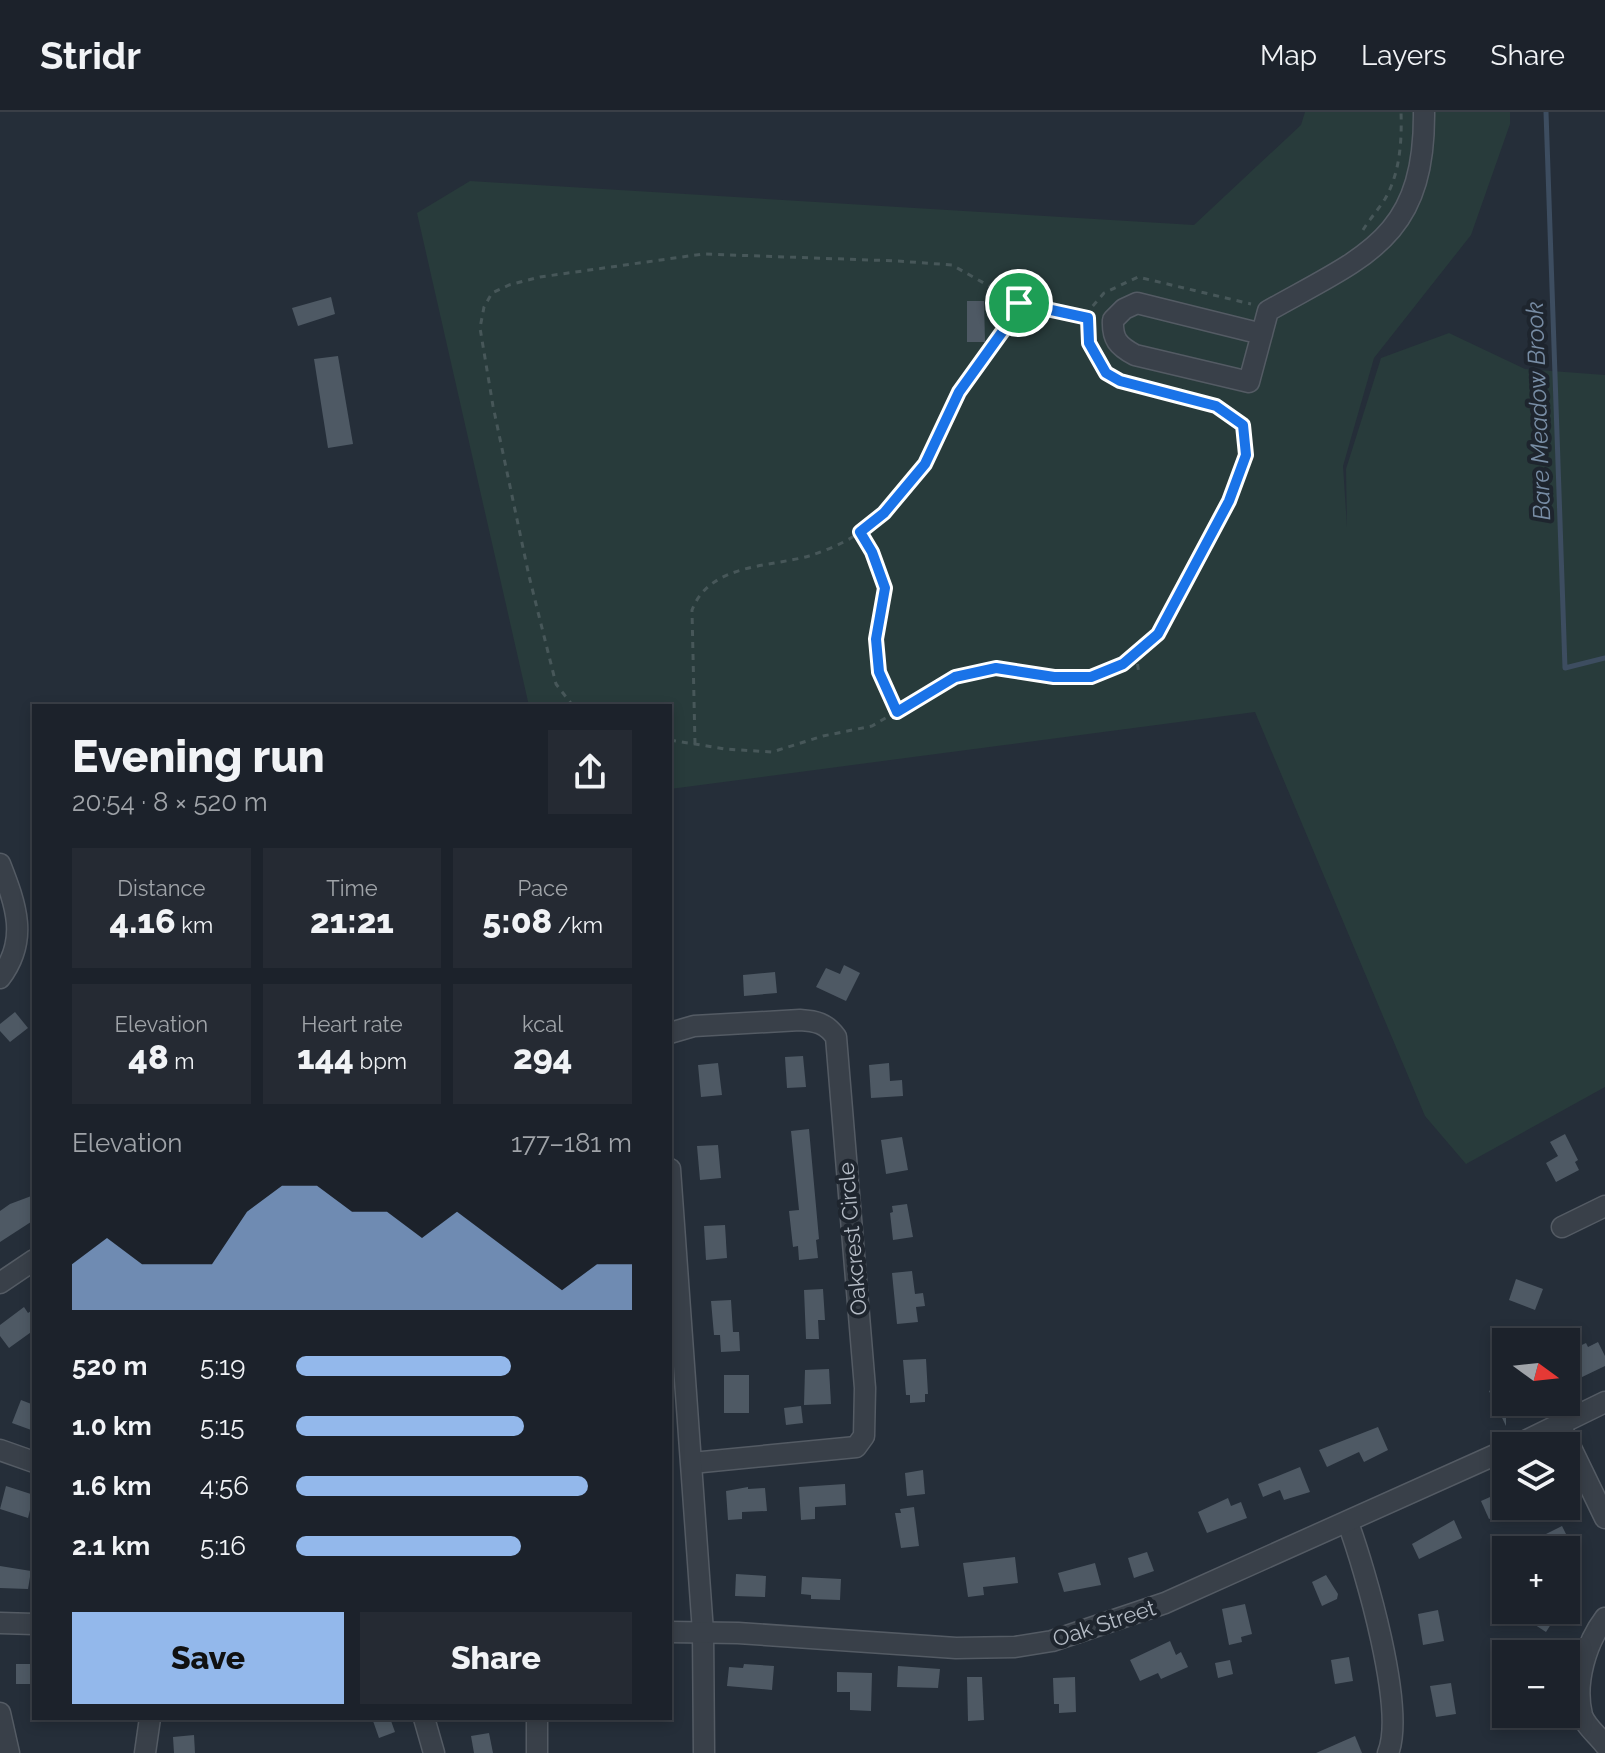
<!DOCTYPE html>
<html lang="en">
<head>
<meta charset="utf-8">
<style>
	:root { --surface:#1c222b; --page:#252a33; --text:#f1f3f6; --muted:#a0a4a9; --line:#3a3f47; --accent:#93b8eb }
	body { margin:0; font-family:Raleway,sans-serif; background:var(--page); color:var(--text); height:100vh; display:flex; flex-direction:column; font-size:30px; white-space:nowrap }
	* { box-sizing:border-box; margin:0 }
	p { font-size:26px; color:var(--muted) }
	.icon { flex:none; width:44px; height:44px; fill:none; stroke:currentColor; stroke-width:2; stroke-linecap:round; stroke-linejoin:round }
	.map { position:relative; flex:1; overflow:hidden }
	.panel { position:absolute; left:32px; top:592px; width:640px; height:1016px; display:flex; flex-direction:column; background:var(--surface); border-radius:0px; box-shadow:0 4px 12px #0003,0 0 0 2px var(--line) }
	.panel>* { flex:none }
	.needle { width:52px; rotate:105deg }
	.tools { position:absolute; left:1492px; top:1216px; display:grid; gap:16px }
	.tools a { display:grid; place-items:center; width:88px; height:88px; border-radius:0px; background:var(--surface); box-shadow:0 4px 12px #0003,0 0 0 2px var(--line); font-size:40px }
	.pin { position:absolute; display:grid; place-items:center; width:68px; height:68px; color:#fff; margin:-34px; border:4px solid #fff; border-radius:50%; box-shadow:0 2px 8px #0007 }
	.round { display:grid; place-items:center; flex:none; width:84px; height:84px; border-radius:0px; background:var(--page) }
	.overview { display:flex; align-items:center; justify-content:space-between; height:136px; padding:0 40px }
	h1 { font-size:44px; font-weight:800; line-height:60px }
	.metrics { display:grid; grid-template-columns:repeat(3,1fr); gap:12px; height:136px; padding:8px 40px }
	.metrics div { display:grid; align-content:center; border-radius:0px; background:var(--page); text-align:center }
	.metrics b { font-size:34px; font-weight:800 }
	.metrics small { font-size:22px; font-weight:400 }
	.metrics p { font-size:22px }
	.chart { height:224px; padding:16px 40px }
	.chart p { display:flex; justify-content:space-between }
	.chart svg { width:100%; height:144px; margin-top:8px; fill:var(--accent); opacity:.7 }
	.cta { display:flex; gap:16px; margin-top:auto; padding:16px 40px }
	.cta a { flex:1; height:92px; border-radius:0px; background:var(--accent); color:#111; font-size:32px; font-weight:800; line-height:92px; text-align:center }
	.cta a+a { background:var(--page); color:var(--text) }
	ul { padding:0 40px; list-style:none; font-size:26px }
	li { display:grid; grid-template-columns:128px 96px 1fr; align-items:center; height:60px }
	li i { height:20px; border-radius:10px; background:var(--accent) }
	header { display:flex; align-items:center; gap:48px; box-sizing:border-box; height:112px; padding:0 40px; background:var(--surface); border-bottom:2px solid var(--line) }
	header strong { font-size:38px }
	nav { display:flex; gap:44px; margin-inline-start:auto; font-size:28px }
	.map>svg:first-child { display:block }
	.green { fill:#283b3b }
	.lines { fill:none; stroke-linecap:round; stroke-linejoin:round }
	.stream { stroke:#3d4d60; stroke-width:5 }
	.building { fill:#4e5964 }
	.minor-casing { stroke:#545b64; stroke-width:23 }
	.path { stroke:#475759; stroke-width:3; stroke-dasharray:6 6; stroke-linecap:butt }
	.minor { stroke:#394049; stroke-width:20 }
	.route-casing { stroke:#fff; stroke-width:16 }
	.route { stroke:#1a73e8; stroke-width:10 }
	.labels { text-anchor:middle; dominant-baseline:central; stroke-width:8; stroke-linejoin:round; paint-order:stroke }
	.street-label { font-size:22px; fill:#b4bbc5; stroke:#1e252e }
	.water-label { font-size:24px; font-style:italic; fill:#788da5; stroke:#1e252e }
</style>
</head>
<body>
<header>
<strong>Stridr</strong>
<nav><a>Map</a><a>Layers</a><a>Share</a></nav>
</header>
<div class="map">
<svg width="1605" height="1641" viewBox="0 0 1605 1641">
	<rect width="100%" height="100%" fill="#252e39"/>
	<polygon class="green" points="1305,0 1510,0 1510,12 1471,123 1374,246 1343,354 1347,415 1346,357 1381,246 1449,221 1525,257 1605,263 1605,975 1466,1052 1425,1004 1255,600 670,677 670,594 529,594 417,101 470,69 1194,113 1301,13"/>
	<g class="lines">
		<polyline class="stream" points="1546,0 1565,556 1605,546"/>
	</g>
	<g class="building">
		<polygon points="331,185 335,202 298,214 292,196"/>
		<polygon points="967,189 984,189 985,230 967,230"/>
		<polygon points="338,244 353,332 328,336 314,247"/>
		<polygon points="844,853 860,861 846,889 816,875 826,856 840,862"/>
		<polygon points="775,860 777,881 744,884 743,863"/>
		<polygon points="15,900 28,916 10,930 0,919 0,912"/>
		<polygon points="803,944 806,975 787,976 785,945"/>
		<polygon points="718,951 722,983 701,985 698,953"/>
		<polygon points="889,951 890,969 902,968 903,984 871,986 869,953"/>
		<polygon points="809,1017 819,1127 816,1128 818,1146 799,1148 798,1134 793,1135 789,1099 799,1098 791,1019"/>
		<polygon points="1565,1022 1578,1048 1575,1050 1579,1058 1556,1070 1546,1051 1558,1044 1550,1030"/>
		<polygon points="902,1025 908,1058 886,1062 881,1028"/>
		<polygon points="718,1033 721,1066 700,1068 697,1034"/>
		<polygon points="34,1083 34,1108 0,1130 0,1099 10,1092"/>
		<polygon points="907,1092 913,1125 893,1128 890,1101 893,1100 892,1094"/>
		<polygon points="725,1113 727,1146 706,1148 704,1114"/>
		<polygon points="912,1159 915,1182 923,1181 925,1194 916,1195 918,1210 897,1212 892,1161"/>
		<polygon points="1516,1167 1543,1177 1535,1198 1509,1188"/>
		<polygon points="823,1177 825,1208 818,1208 819,1227 806,1227 804,1178"/>
		<polygon points="731,1188 733,1220 739,1220 740,1239 721,1240 720,1223 714,1223 711,1189"/>
		<polygon points="24,1195 28,1201 34,1197 34,1218 9,1236 0,1224 0,1213"/>
		<polygon points="1598,1230 1605,1244 1605,1254 1580,1266 1567,1240 1586,1231 1588,1235"/>
		<polygon points="926,1247 928,1282 925,1282 925,1290 910,1291 910,1283 906,1283 903,1248"/>
		<polygon points="829,1257 831,1292 804,1293 805,1258"/>
		<rect x="724" y="1263" width="25" height="38"/>
		<polygon points="1506,1271 1506,1314 1489,1279"/>
		<polygon points="21,1288 34,1293 34,1319 12,1311"/>
		<polygon points="801,1294 803,1311 786,1313 784,1296"/>
		<polygon points="1378,1315 1388,1338 1364,1350 1359,1340 1327,1355 1319,1338"/>
		<polygon points="1300,1355 1310,1380 1284,1388 1280,1378 1263,1385 1258,1372"/>
		<polygon points="923,1358 925,1382 907,1384 905,1361"/>
		<polygon points="845,1372 846,1393 815,1395 815,1407 801,1408 799,1375"/>
		<polygon points="6,1374 34,1383 34,1399 30,1398 28,1406 0,1397"/>
		<polygon points="748,1375 748,1377 765,1376 767,1399 742,1400 742,1407 728,1408 726,1379"/>
		<polygon points="1506,1378 1506,1400 1489,1407 1481,1389"/>
		<polygon points="1228,1386 1231,1394 1241,1390 1247,1406 1207,1421 1198,1400"/>
		<polygon points="914,1395 919,1434 901,1436 895,1401 901,1401 900,1397"/>
		<polygon points="1454,1408 1462,1426 1419,1447 1412,1432"/>
		<polygon points="1562,1414 1574,1438 1551,1438 1544,1423"/>
		<polygon points="1147,1440 1154,1459 1134,1466 1128,1446"/>
		<polygon points="1015,1445 1018,1471 983,1475 984,1483 968,1485 963,1451"/>
		<polygon points="1095,1451 1101,1473 1064,1480 1058,1461"/>
		<polygon points="0,1454 31,1459 28,1477 0,1476"/>
		<polygon points="736,1462 766,1464 765,1485 735,1484"/>
		<polygon points="1326,1463 1338,1482 1337,1487 1322,1494 1312,1470"/>
		<polygon points="802,1465 841,1467 840,1488 811,1487 811,1483 801,1482"/>
		<polygon points="1245,1492 1252,1522 1241,1525 1242,1530 1229,1533 1222,1497"/>
		<polygon points="1438,1498 1444,1529 1423,1533 1418,1502"/>
		<polygon points="1536,1498 1560,1498 1546,1520 1529,1509"/>
		<polygon points="1170,1529 1176,1543 1181,1540 1188,1555 1161,1567 1158,1561 1140,1569 1130,1548"/>
		<polygon points="1349,1545 1353,1569 1335,1572 1331,1548"/>
		<polygon points="1230,1548 1233,1562 1218,1566 1215,1551"/>
		<rect x="16" y="1552" width="18" height="20"/>
		<polygon points="744,1552 774,1554 772,1578 727,1574 729,1555 743,1556"/>
		<polygon points="898,1554 940,1557 938,1576 897,1575"/>
		<polygon points="837,1560 872,1561 871,1599 850,1598 850,1580 837,1580"/>
		<polygon points="967,1565 982,1565 984,1608 968,1609"/>
		<polygon points="1075,1565 1076,1600 1059,1601 1059,1592 1054,1592 1053,1566"/>
		<polygon points="1451,1571 1456,1602 1436,1605 1430,1574"/>
		<polygon points="372,1606 390,1606 395,1620 379,1626"/>
		<polygon points="489,1621 493,1641 474,1641 471,1624"/>
		<polygon points="194,1623 195,1641 174,1641 173,1625"/>
		<polygon points="1355,1624 1362,1641 1316,1641"/>
	</g>
	<g class="lines">
		<defs>
			<g id="minor">
				<path d="M1262,222L1137,191L1124,197L1113,208C1112,227 1118,234 1135,243L1249,270L1268,199C1365,144 1425,127 1424,0"/>
				<path d="M0,752C16,793 29,828 0,866"/>
				<path d="M670,921L694,914L800,908C816,909 826,911 836,925L865,1276L864,1324L856,1335L692,1351"/>
				<polyline points="670,1057 703,1520 704,1641"/>
				<polyline points="1562,1115 1605,1094"/>
				<polyline points="0,1171 34,1148"/>
				<polyline points="1560,1313 1605,1406"/>
				<polyline points="1515,1334 1605,1290"/>
				<polyline points="0,1338 34,1350"/>
				<path d="M1348,1411C1365,1457 1406,1597 1388,1641"/>
				<path d="M1605,1506C1586,1531 1574,1571 1582,1603C1585,1613 1598,1624 1605,1633"/>
				<polyline points="0,1511 34,1512"/>
				<polyline points="670,1520 738,1521 956,1536 1015,1535 1052,1529 1165,1491 1506,1338"/>
				<polyline points="0,1601 9,1641"/>
				<polyline points="424,1606 434,1641"/>
				<polyline points="145,1641 150,1606"/>
				<polyline points="537,1641 537,1606"/>
			</g>
		</defs>
		<use href="#minor" class="minor-casing"/>
		<g class="path">
			<path d="M1363,118C1369,108 1378,98 1385,87C1400,61 1402,29 1401,0"/>
			<polyline points="860,420 872,440 885,476 876,527 879,560 897,600"/>
			<polyline points="1136,540 1139,563"/>
			<polyline points="573,594 556,572 529,464 493,294 480,216 484,195 492,181 509,173 540,165 703,142 898,149 952,153 1019,191 1097,208"/>
			<polyline points="670,628 725,637 772,640 823,624 872,614 955,565 996,556 1054,565 1091,565 1123,552 1158,522 1229,389 1246,343 1243,313 1216,294 1120,269 1106,261 1095,245 1087,221 1091,196 1104,181 1138,165 1251,192"/>
			<path d="M695,632L692,498C710,451 771,455 809,444C824,439 842,432 854,424C893,400 922,363 941,322C948,308 952,291 961,277C978,247 1002,221 1019,191"/>
		</g>
		<use href="#minor" class="minor"/>
	</g>
	<g class="lines">
		<defs>
			<polygon id="route" points="1019,191 1088,206 1089,231 1106,261 1120,269 1216,294 1243,313 1246,343 1229,389 1158,522 1123,552 1091,565 1054,565 996,556 955,565 897,600 879,560 876,527 885,476 872,440 860,420 884,401 925,352 959,280 1005,216"/>
		</defs>
		<use href="#route" class="route-casing"/>
		<use href="#route" class="route"/>
	</g>
	<g class="labels">
		<g class="street-label">
			<text transform="translate(852 1127) rotate(-95)">Oakcrest Circle</text>
			<text transform="translate(1104 1511) rotate(-18)">Oak Street</text>
		</g>
		<g class="water-label">
			<text transform="translate(1538 299) rotate(-92)">Bare Meadow Brook</text>
		</g>
	</g>
</svg>
<div class="tools">
<a><svg class="needle" viewBox="-14 -14 28 28"><path d="M0-13l5 13h-10z" fill="#e53935"/><path d="M0 13l5-13h-10z" fill="#a0a4a9"/></svg></a>
<a><svg class="icon" aria-label="layers" viewBox="0 0 24 24"><path d="M12 4l9 5-9 5-9-5zM3 14l9 5 9-5"/></svg></a>
<a>+</a>
<a>−</a>
</div>
<div class="pin" style="left:1019px;top:191px;background:#1e9e55"><svg class="icon" aria-label="arrive" viewBox="0 0 24 24"><path d="M6 21V4h12l-3 4 3 4H6"/></svg></div>
<section class="panel">
<div class="overview"><div><h1>Evening run</h1><p>20:54 · 8 × 520 m</p></div><a class="round"><svg class="icon" aria-label="share" viewBox="0 0 24 24"><path d="M12 15V3M7 8l5-5 5 5M5 13v7h14v-7"/></svg></a></div>
<div class="metrics">
<div><p>Distance</p><b>4.16<small> km</small></b></div>
<div><p>Time</p><b>21:21</b></div>
<div><p>Pace</p><b>5:08<small> /km</small></b></div>
</div>
<div class="metrics">
<div><p>Elevation</p><b>48<small> m</small></b></div>
<div><p>Heart rate</p><b>144<small> bpm</small></b></div>
<div><p>kcal</p><b>294</b></div>
</div>
<div class="chart"><p><span>Elevation</span>177–181 m</p>
<svg viewBox="0 0 160 44" preserveAspectRatio="none"><path d="M0 44V30L10 22L20 30L30 30L40 30L50 14L60 6L70 6L80 14L90 14L100 22L110 14L120 22L130 30L140 38L150 30L160 30V44z"/></svg>
</div>
<ul>
<li><b>520 m</b>5:19<i style="width:64%"></i></li>
<li><b>1.0 km</b>5:15<i style="width:68%"></i></li>
<li><b>1.6 km</b>4:56<i style="width:87%"></i></li>
<li><b>2.1 km</b>5:16<i style="width:67%"></i></li>
</ul>
<div class="cta"><a>Save</a><a>Share</a></div>
</section>
</div>
</body>
</html>
